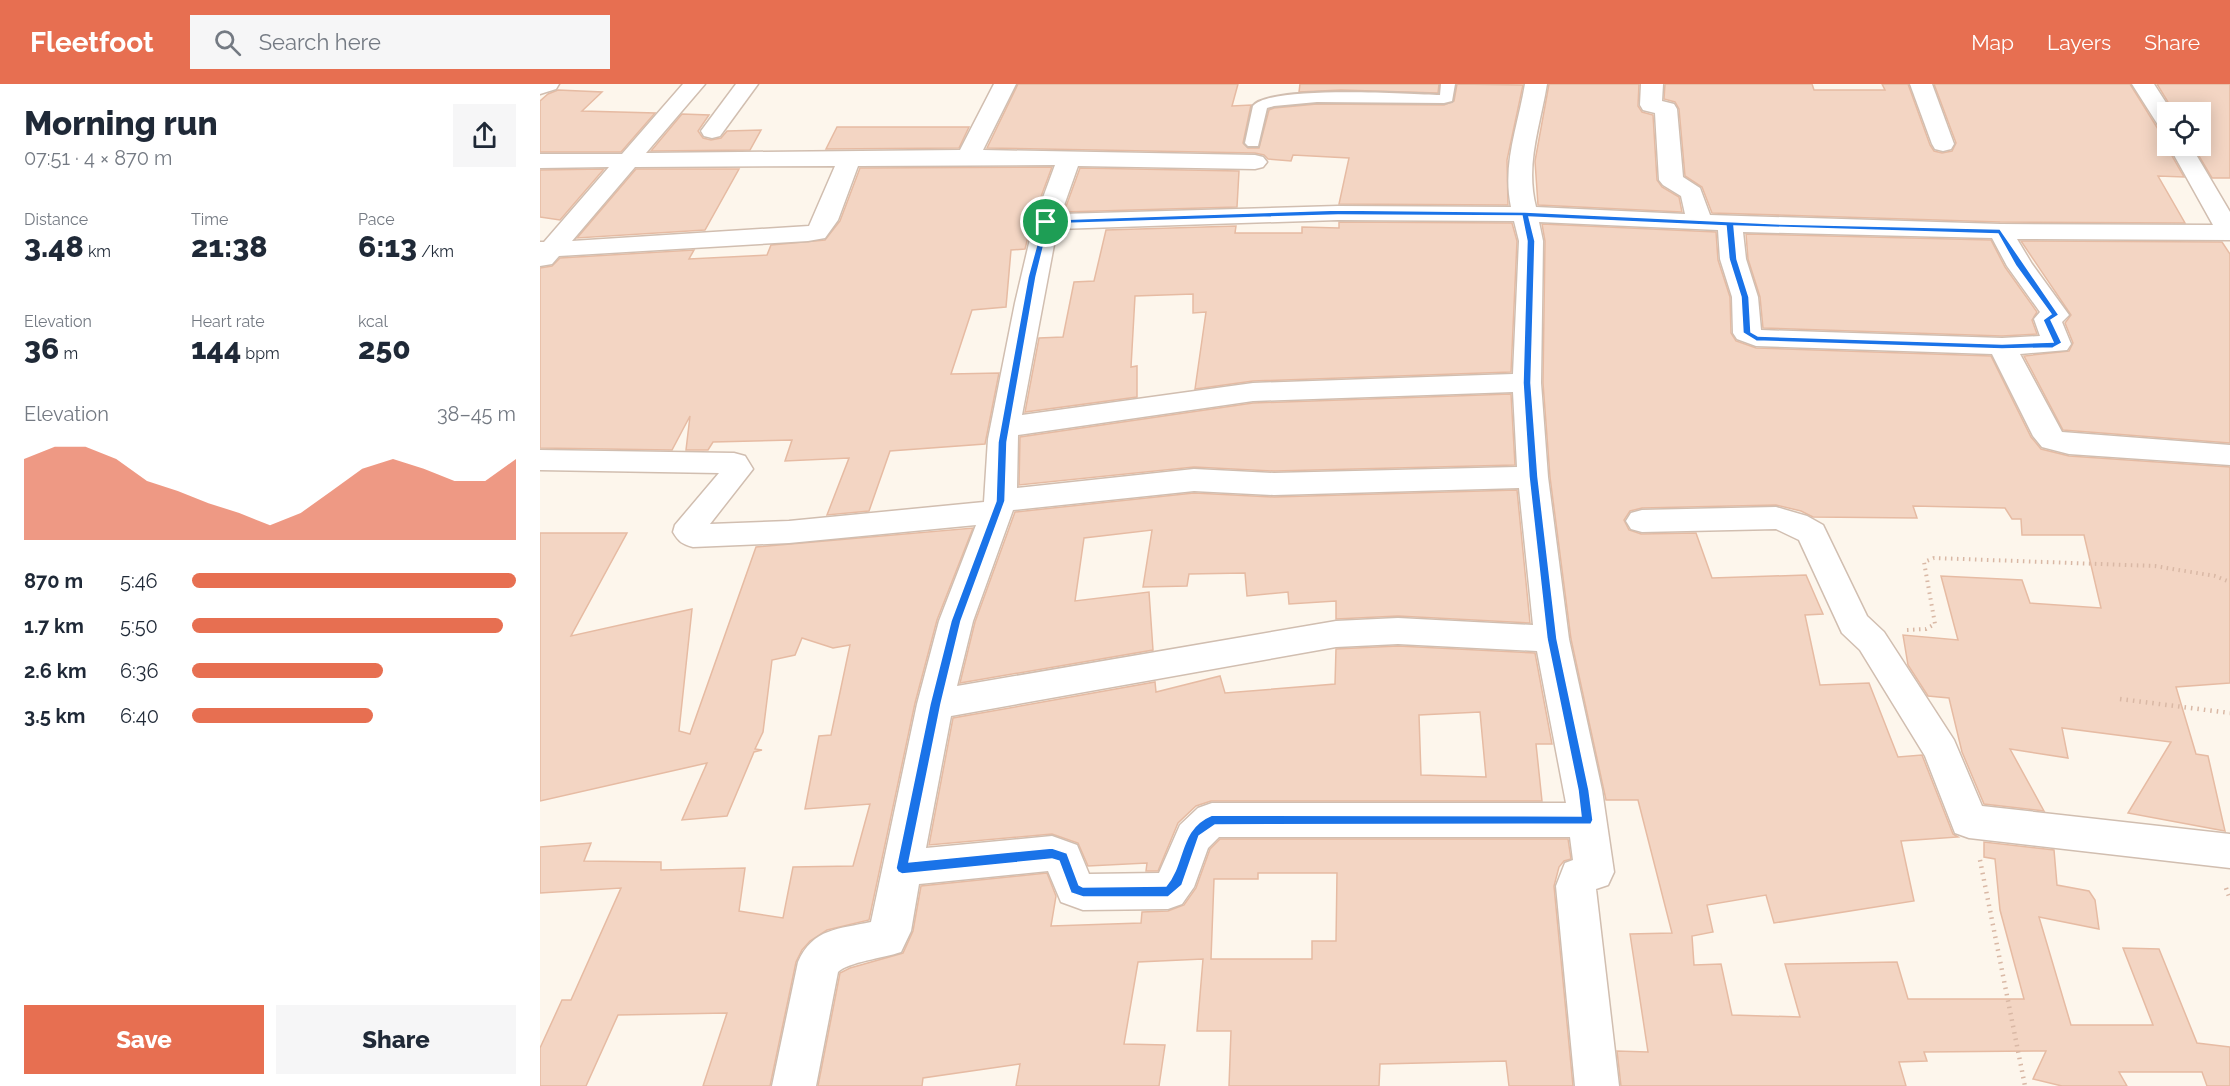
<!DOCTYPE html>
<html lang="en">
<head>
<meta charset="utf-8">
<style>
	:root { --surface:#fff; --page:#f6f6f7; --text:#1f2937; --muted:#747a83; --accent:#e76f51 }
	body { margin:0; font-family:Raleway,sans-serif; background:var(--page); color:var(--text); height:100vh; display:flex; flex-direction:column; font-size:22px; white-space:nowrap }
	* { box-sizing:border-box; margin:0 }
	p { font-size:20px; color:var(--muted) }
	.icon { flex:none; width:33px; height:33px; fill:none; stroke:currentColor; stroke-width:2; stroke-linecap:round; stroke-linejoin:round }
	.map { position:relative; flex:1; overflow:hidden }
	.panel { display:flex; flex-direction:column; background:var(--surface); width:540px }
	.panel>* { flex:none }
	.controls { position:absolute; left:1617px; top:18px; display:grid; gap:12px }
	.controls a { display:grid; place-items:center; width:54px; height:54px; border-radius:0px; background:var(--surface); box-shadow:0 3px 15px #0003; font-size:30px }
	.pin { position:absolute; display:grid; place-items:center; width:51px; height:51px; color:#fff; margin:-26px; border:3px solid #fff; border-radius:50%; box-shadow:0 2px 6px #0007 }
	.round { display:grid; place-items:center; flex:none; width:63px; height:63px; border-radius:0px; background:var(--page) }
	.overview { display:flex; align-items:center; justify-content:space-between; height:102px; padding:0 24px }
	h1 { font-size:33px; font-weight:800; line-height:45px }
	.metrics { display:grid; grid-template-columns:repeat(3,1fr); gap:9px; height:102px; padding:6px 24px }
	.metrics div { display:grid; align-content:center }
	.metrics b { font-size:30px; font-weight:800 }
	.metrics small { font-size:16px; font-weight:400 }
	.metrics p { font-size:16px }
	.chart { height:168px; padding:12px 24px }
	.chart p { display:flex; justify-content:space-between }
	.chart svg { width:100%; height:108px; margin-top:6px; fill:var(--accent); opacity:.7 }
	.action { display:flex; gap:12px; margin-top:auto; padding:12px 24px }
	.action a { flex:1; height:69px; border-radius:0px; background:var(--accent); color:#fff; font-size:24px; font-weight:800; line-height:69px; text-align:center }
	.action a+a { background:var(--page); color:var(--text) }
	ul { padding:0 24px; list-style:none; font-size:20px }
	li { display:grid; grid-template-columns:96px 72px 1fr; align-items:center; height:45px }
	li i { height:15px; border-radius:8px; background:var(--accent) }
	header { display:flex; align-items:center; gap:36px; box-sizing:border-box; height:84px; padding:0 30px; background:var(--accent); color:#fff }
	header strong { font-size:28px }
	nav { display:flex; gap:33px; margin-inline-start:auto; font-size:21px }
	.search { width:420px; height:54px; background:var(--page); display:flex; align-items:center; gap:15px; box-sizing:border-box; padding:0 21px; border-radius:0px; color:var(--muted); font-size:22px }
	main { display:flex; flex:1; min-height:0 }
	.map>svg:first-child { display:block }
	.building { fill:#f3d5c3; stroke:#e6bba3; stroke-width:1.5; fill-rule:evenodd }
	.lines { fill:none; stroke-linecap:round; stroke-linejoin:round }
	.service-casing { stroke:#d1beb0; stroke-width:4 }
	.minor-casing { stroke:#d1beb0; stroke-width:3 }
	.path-far1 { stroke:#d9b8a5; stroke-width:4; stroke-dasharray:1.5 4.5; stroke-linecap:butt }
	.path { stroke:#d9b8a5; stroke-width:4.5; stroke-dasharray:1.5 5; stroke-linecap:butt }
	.service { fill:#fff; fill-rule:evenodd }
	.minor { fill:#fff; fill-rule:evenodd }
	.route { fill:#1a73e8; stroke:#fff; stroke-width:1.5; fill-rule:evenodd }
</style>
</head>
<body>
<header>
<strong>Fleetfoot</strong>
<div class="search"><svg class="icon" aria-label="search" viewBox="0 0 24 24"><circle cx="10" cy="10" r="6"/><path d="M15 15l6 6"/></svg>Search here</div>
<nav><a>Map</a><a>Layers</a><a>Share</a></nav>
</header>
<main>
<section class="panel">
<div class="overview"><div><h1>Morning run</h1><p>07:51 · 4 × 870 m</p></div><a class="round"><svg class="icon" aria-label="share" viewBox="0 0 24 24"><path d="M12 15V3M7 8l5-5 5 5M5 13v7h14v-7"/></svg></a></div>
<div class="metrics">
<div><p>Distance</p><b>3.48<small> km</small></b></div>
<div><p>Time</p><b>21:38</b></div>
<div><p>Pace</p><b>6:13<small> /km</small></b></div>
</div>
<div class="metrics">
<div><p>Elevation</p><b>36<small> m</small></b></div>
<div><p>Heart rate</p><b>144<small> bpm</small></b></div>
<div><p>kcal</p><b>250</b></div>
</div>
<div class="chart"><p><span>Elevation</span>38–45 m</p>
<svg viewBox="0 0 160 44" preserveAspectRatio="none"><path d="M0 44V11L10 6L20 6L30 11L40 20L50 24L60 29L70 33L80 38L90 33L100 24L110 15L120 11L130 15L140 20L150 20L160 11V44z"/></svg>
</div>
<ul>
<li><b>870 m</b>5:46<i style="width:100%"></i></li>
<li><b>1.7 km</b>5:50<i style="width:96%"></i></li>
<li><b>2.6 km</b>6:36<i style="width:59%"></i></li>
<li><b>3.5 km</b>6:40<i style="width:56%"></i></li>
</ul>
<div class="action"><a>Save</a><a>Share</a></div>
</section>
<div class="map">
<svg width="1690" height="1002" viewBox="0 0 1690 1002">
	<rect width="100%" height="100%" fill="#fdf6ec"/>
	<g class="building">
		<polygon points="478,0 698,0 692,22 711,21 703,59 708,64 719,64 729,26 734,24 777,20 904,21 914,17 917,0 983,1 967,76 968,121 799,120 809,74 753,71 751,77 728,75 724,71 715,69 447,64"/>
		<polygon points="760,0 899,0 898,9 801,6 759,8"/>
		<polygon points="1009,0 1099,0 1098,22 1102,28 1113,31 1117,96 1122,103 1139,113 1142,128 998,121 995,77"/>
		<polygon points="1125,0 1272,0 1274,6 1345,6 1342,0 1368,0 1390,61 1394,67 1402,69 1412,67 1416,59 1394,0 1590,0 1618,45 1628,48 1627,63 1644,93 1618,92 1645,139 1460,138 1172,129 1162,103 1145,92 1139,25 1135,18 1124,15"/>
		<polygon points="1617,0 1690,0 1690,94 1672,94 1653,62 1660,62 1660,28 1634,28"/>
		<polygon points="18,6 62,8 42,27 115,29 81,68 0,68 0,17 8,10"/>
		<polygon points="142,30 169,31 158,47 163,54 171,56 181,54 187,47 221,46 210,66 111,67"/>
		<polygon points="297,43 429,43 419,64 286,65"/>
		<polygon points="512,83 492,137 485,165 471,166 466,223 432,226 411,290 459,289 445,360 350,367 329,427 287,431 309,374 245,377 252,356 173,358 168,366 146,366 150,332 132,366 0,364 0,184 12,182 20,174 154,166 149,175 227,171 231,161 285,156 300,137 320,84"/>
		<polygon points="540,84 699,87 697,123 524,128"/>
		<polygon points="64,85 20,136 0,133 0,86"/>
		<polygon points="96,85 199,85 165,146 37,154"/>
		<polygon points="799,138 972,139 977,157 971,288 713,297 655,305 666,228 653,229 653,210 595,212 591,283 597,282 597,313 485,328 499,254 523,253 534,198 554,197 566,146 696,142 695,149 762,149 762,143 799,144"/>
		<polygon points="1002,140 1176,148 1178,176 1190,213 1191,249 1196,257 1216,264 1451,272 1491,353 1501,365 1529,372 1690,383 1690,599 1636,603 1656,670 1668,672 1685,747 1588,729 1631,658 1522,644 1528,674 1470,665 1504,727 1444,720 1422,668 1409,614 1388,612 1368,581 1363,551 1418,556 1401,492 1482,496 1490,519 1561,524 1544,451 1482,451 1481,435 1472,435 1465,424 1373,422 1377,434 1273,433 1261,427 1236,421 1102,424 1090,427 1084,436 1089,446 1101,450 1156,449 1172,494 1266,491 1283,530 1265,531 1280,601 1329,599 1358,673 1382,671 1413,750 1418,753 1361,757 1374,817 1234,839 1226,811 1167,821 1173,848 1152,852 1154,881 1181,880 1192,931 1260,933 1245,880 1357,878 1368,915 1484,915 1460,826 1455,775 1444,773 1444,758 1514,766 1517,801 1549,807 1555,816 1559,845 1499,833 1531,941 1613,941 1583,864 1619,865 1657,959 1690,963 1690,1002 1667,1002 1662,988 1579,988 1587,1002 1522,1002 1493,995 1506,967 1384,968 1387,977 1359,978 1366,1002 1081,1002 1077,967 1108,968 1090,850 1132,849 1098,716 1066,716 1031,555 1010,393 1003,299 1005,157"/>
		<polygon points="1206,150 1451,156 1465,183 1497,228 1492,236 1497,250 1462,252 1223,244 1220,213 1208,175"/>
		<polygon points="1481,157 1682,158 1690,170 1690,359 1523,346 1484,272 1529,267 1533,259 1525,239 1531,231"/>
		<polygon points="971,310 975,381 734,387 654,383 479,401 480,353 713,319"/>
		<polygon points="977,406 990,539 858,532 796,535 796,517 749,520 748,508 707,512 705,489 649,490 647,502 603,503 612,446 544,454 535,517 609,508 613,566 420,599 435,538 475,428 654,409 734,413"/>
		<polygon points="433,444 397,536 375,619 329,836 287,846 270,857 262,866 256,878 230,1002 163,1002 187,929 78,931 46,1002 0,1002 0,964 22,916 31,916 81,804 0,809 0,763 51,759 44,777 121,778 121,786 205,784 199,827 243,834 253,783 313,782 330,720 265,725 279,652 291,651 310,561 293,564 262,554 255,571 232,576 223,648 215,665 222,666 214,668 187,732 142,736 167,679 0,717 0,449 87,449 31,552 152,525 139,647 150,650 216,463"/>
		<path d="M858,562L995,569L1012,660H996L1002,717H671L656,722L638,739L618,787H606L607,779L548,782L538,759L512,750L389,761L413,634L615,598L616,608L680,592L685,609L795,600L796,565ZM940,628L946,693L881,691L879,631Z"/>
		<path d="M680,755H1028L1031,775L1024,777L1019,783L1014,802L1033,1002H969L966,977L840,980L839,1002H689L691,947H657L663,875L598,878L584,960L625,961L619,1002H476L480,980L383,994L382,1002H278L300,889L310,884L363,869L373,847L381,802L507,789L516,812L511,842L601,839L602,828L628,827L644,821L656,804L670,765ZM718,789H797L796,857H772V875H671L674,795H718Z"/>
	</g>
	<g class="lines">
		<defs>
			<path id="service" d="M901,0H915L912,17L904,19L777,18L734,22L727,24L718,62H708L705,59L713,22C730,1 868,10 900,11Z"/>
			<g id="minor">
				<polygon points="0,0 19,0 16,5 0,10"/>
				<path d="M143,0H165L106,69L420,66L454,0H476L443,66L715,71L723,73L727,78L723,83L715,85L538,82L521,130L798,122L971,123C962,80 978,42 985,0H1007C1000,43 985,80 996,123L1145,130L1141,112L1123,101L1119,96L1115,29L1103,26L1100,21L1101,0H1123L1122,17L1134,20L1137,25L1143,93L1160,104L1170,131L1460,140L1673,141L1629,62H1651L1690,128V156L1477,155L1492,180L1529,231L1522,238L1531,260L1527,266L1480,270L1522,348L1690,361V381L1529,370L1502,363L1493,352L1452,270L1216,262L1197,255L1193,249L1192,213L1180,175L1178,146L999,138L1003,157L1001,299L1008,393L1029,555L1062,706L1074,788L1068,801L1056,805L1079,1002H1035L1016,802L1025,779L1033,776L1030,753H679L668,764L654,803L642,820L628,825L543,826L521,818L508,787L379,800L371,847L361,868C344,874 308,878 298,888L276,1002H232L258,878C273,844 299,845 331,838L377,620L399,537L436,441L249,459L153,463C142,460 139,458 133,448L135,441L179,389L0,386V366L194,369L205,372L213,385L170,440L249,437L444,418L448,355L475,219L494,138L515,81L318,82L298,136L285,154L268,157L19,172L12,180L0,182V158H4L69,83L0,84V70H82ZM295,82L269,142L32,157L95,83ZM798,136L974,137L979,157L973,290L713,299L482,331L517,145ZM1203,148L1452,154L1467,182L1500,228L1494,235L1500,252L1462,254L1221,246L1218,213L1206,175ZM973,308L977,383L734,389L654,385L477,404L478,351L713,317ZM979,404L993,541L858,534L796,537L417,602L433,537L473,426L654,407L734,411ZM858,560L997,567L1026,719H672L658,724L640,741L619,789L549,790L537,761L512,752L386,764L411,632L796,563Z"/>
				<polygon points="196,0 218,0 180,52 172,54 164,52 161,47"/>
				<polygon points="1370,0 1392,0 1414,60 1411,65 1403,67 1395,65 1392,60"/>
				<polygon points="1592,0 1614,0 1632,28 1628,28 1628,46 1620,44"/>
				<polygon points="1236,423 1267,432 1283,441 1327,532 1344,548 1414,656 1442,722 1690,750 1690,784 1429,754 1415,749 1385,672 1320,566 1302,549 1259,456 1236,445 1102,448 1091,445 1086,437 1091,429 1102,426"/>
			</g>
		</defs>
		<use href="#service" class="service-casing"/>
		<use href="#minor" class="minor-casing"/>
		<polyline class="path-far1" points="1367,546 1386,545 1395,540 1384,478 1394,474 1615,482 1675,492 1690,498"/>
		<g class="path">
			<polyline points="1580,615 1690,629"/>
			<polyline points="1440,776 1485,1002"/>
			<polyline points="1686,804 1690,815"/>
		</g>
		<use href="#service" class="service"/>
		<use href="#minor" class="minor"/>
	</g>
	<path class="route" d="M798,126L985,128L1240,140L1460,145L1519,231L1511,236L1522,259L1513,264L1462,265L1216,257L1203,249L1201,213L1189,175L1186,142L989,133L995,157L991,299L998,393L1017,555L1049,706L1053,736L1051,740L675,741L659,752L642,801L628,813H543L531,809L519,777L512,775L362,790L358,788L356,784L390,620L411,537L456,417L458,358L488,193L503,138L506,136ZM798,131L982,132L987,157L983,299L989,393L1007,555L1038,706L1041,732L672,731C638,745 646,778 626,802L543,803L539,801L527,769L512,764L369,778L401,620L421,537L465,417L467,358L496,193L509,140ZM1194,142L1458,150L1476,182L1511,230L1503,236L1513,258L1462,260L1218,252L1211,248L1209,213L1197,175Z"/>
</svg>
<div class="controls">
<a><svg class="icon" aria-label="locate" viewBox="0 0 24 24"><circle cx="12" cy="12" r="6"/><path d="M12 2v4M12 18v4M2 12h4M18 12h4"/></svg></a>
</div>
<div class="pin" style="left:506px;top:138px;background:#1e9e55"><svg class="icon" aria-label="arrive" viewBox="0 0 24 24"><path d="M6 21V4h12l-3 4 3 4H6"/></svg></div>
</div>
</main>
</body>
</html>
